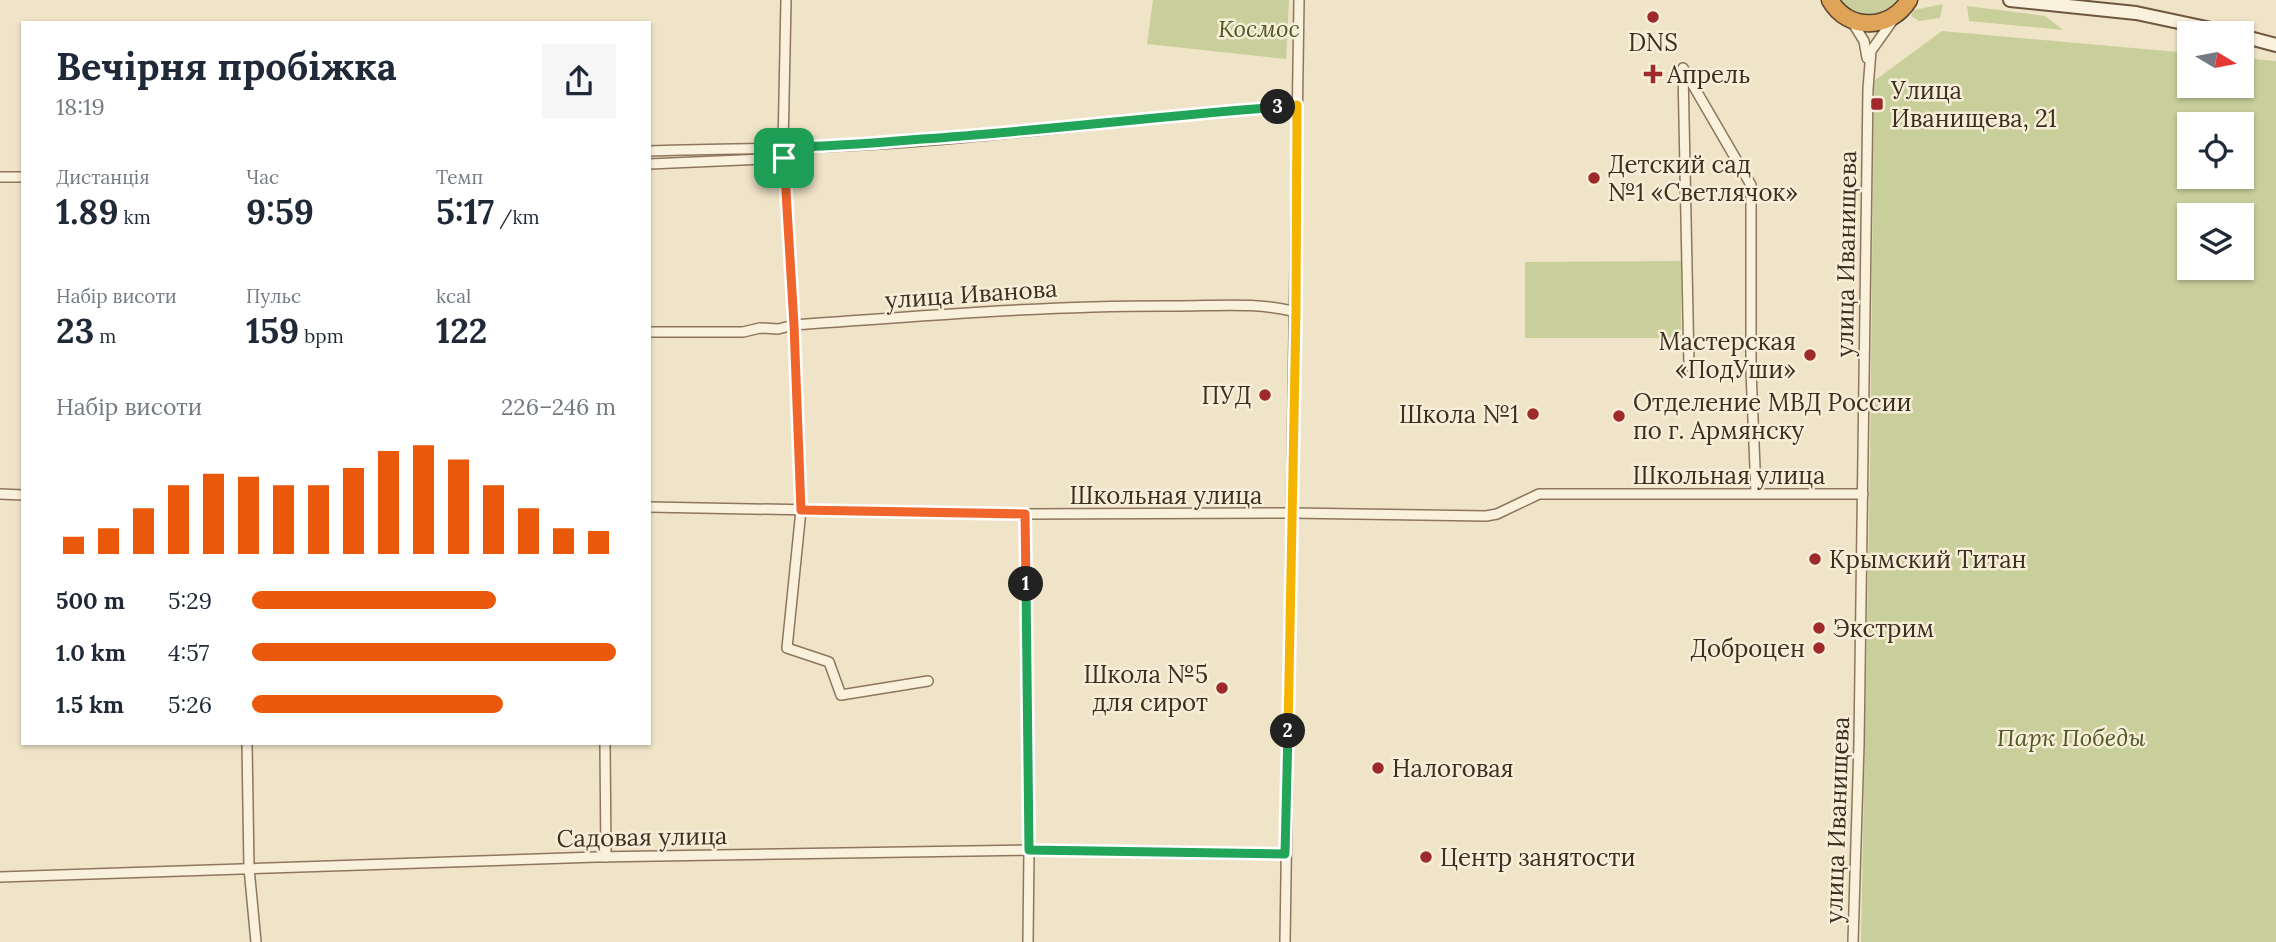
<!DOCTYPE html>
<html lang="uk">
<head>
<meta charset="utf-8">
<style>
	:root { --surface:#fff; --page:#f6f6f7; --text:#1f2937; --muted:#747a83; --accent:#ea580c }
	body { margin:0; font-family:Lora,serif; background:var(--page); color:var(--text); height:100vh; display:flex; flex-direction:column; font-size:26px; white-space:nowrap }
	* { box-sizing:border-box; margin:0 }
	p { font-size:23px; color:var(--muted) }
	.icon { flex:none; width:38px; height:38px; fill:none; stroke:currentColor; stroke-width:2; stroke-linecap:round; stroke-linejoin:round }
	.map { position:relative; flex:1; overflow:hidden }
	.panel { position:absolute; left:21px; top:21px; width:630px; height:724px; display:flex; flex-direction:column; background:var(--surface); border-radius:0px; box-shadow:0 2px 5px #0004 }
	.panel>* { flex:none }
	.needle { width:46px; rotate:100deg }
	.buttons { position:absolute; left:2177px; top:21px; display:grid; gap:14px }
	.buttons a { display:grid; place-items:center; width:77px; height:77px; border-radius:0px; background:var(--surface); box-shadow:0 2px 5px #0004; font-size:35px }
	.pin { position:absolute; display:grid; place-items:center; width:60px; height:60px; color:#fff; margin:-30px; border-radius:14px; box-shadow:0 4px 10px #0006 }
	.km { position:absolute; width:35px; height:35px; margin:-18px; border-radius:50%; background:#222; color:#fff; font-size:19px; line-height:35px; text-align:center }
	.round { display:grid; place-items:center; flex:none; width:74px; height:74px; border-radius:0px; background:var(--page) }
	.overview { display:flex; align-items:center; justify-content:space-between; height:119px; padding:0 35px }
	h1 { font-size:38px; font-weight:700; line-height:52px }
	.figures { display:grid; grid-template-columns:repeat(3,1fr); gap:10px; height:119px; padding:7px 35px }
	.figures div { display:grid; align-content:center }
	.figures b { font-size:35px; font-weight:700 }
	.figures small { font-size:19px; font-weight:400 }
	.figures p { font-size:19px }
	.chart { height:196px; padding:14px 35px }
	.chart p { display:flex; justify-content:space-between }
	.chart svg { width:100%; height:126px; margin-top:7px; stroke:var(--accent); stroke-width:6 }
	ul { padding:0 35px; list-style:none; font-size:23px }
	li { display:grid; grid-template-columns:112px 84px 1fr; align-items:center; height:52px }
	li i { height:18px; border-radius:9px; background:var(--accent) }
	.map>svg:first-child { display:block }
	.green { fill:#c9cf9b; fill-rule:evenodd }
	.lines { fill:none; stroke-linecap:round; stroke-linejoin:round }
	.street-casing { stroke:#8d765c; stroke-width:12 }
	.secondary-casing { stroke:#6f573f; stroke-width:16 }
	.highway-casing { stroke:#5b4430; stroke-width:19 }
	.street { stroke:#faf1dc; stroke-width:9 }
	.secondary { stroke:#faf1dc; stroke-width:12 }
	.highway { stroke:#e0a458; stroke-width:16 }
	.split-1-casing { stroke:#fff; stroke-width:14 }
	.split-2-casing { stroke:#fff; stroke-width:14 }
	.split-3-casing { stroke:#fff; stroke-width:14 }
	.split-4-casing { stroke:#fff; stroke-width:14 }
	.split-1 { stroke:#f0652b; stroke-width:9 }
	.split-2 { stroke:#22a559; stroke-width:9 }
	.split-3 { stroke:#f5b400; stroke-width:9 }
	.split-4 { stroke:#22a559; stroke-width:9 }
	.poi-dot { fill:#9e2a2b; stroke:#f7eed8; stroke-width:2.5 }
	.labels { text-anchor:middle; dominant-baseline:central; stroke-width:5; stroke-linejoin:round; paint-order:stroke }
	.park-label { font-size:24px; font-style:italic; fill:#4d5a26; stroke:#f7eed8 }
	.poi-label { font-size:24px; fill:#3d2e20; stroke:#f7eed8; text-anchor:start }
	.street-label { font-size:24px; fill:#3d2e20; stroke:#f7eed8 }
</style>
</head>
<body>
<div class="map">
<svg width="2276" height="942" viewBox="0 0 2276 942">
	<rect width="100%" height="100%" fill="#f0e4c8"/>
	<g class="green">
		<polygon points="1153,0 1289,0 1286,59 1147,44"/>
		<path d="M1838,0H1901C1883,22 1857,19 1838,0Z"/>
		<polygon points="1943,4 1940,18 1919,21 1911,16 1914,10"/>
		<polygon points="1967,6 2045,16 2063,30 1969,21"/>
		<path d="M1942,31L2189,53V86H2242V58L2276,61V942H1861L1870,468L1874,81ZM2189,124H2242V177H2189ZM2242,215V268H2189V215Z"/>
		<polygon points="1681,261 1681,338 1525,338 1525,262"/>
	</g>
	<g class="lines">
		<defs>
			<g id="street">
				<polyline points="786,0 783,147 794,325 801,510 787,648 829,662 841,695 928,681"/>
				<polyline points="1851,20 1864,41 1867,58"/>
				<polyline points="1683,68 1751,185 1751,370 1756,493"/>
				<polyline points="1683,70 1689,366"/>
				<path d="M649,151C706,149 763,149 820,147C979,141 1138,117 1297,105"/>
				<polyline points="649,164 784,158"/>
				<polyline points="0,177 23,177"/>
				<path d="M649,332H743L760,328L778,329L794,325C922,316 1050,305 1179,306C1216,306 1260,302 1296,312"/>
				<polyline points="0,494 23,495"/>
				<polyline points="649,507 1025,514 1292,513 1486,516 1497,514 1539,494 1863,494"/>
				<polyline points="1025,514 1029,850 1028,942"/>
				<polyline points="247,744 249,868 256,942"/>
				<polyline points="605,744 606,857"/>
				<polyline points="0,877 596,857 1029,850 1285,854"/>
				<polyline points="1285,942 1299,0"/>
				<polyline points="1853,942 1859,744 1868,89 1871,51 1893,20"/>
			</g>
			<g id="secondary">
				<polyline points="2010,0 2136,13 2230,33"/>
				<polyline points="2242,36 2276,45"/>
			</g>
			<path id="highway" d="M1830,0C1848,32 1891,30 1909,0"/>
		</defs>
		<use href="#street" class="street-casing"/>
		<use href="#secondary" class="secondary-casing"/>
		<use href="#highway" class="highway-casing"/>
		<use href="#street" class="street"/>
		<use href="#secondary" class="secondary"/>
		<use href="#highway" class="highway"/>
	</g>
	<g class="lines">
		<defs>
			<polyline id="split-1" points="784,158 794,325 801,510 1025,514 1026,584"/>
			<polyline id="split-2" points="1026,584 1029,850 1285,854 1288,731"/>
			<polyline id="split-3" points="1278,107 1297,105 1296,312 1288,731"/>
			<path id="split-4" d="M784,158L783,147C829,147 875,143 922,139C1041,131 1159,116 1278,107"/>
		</defs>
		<use href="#split-1" class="split-1-casing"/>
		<use href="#split-2" class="split-2-casing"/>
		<use href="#split-3" class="split-3-casing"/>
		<use href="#split-4" class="split-4-casing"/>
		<use href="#split-1" class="split-1"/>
		<use href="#split-2" class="split-2"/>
		<use href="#split-3" class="split-3"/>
		<use href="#split-4" class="split-4"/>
	</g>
	<g class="poi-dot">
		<circle cx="1653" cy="17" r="7"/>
		<path d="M1649.5 63.5h7v7h7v7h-7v7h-7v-7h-7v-7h7z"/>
		<rect x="1870" y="97" width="14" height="14" rx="3.5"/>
		<circle cx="1594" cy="178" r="7"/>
		<circle cx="1810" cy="355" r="7"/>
		<circle cx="1265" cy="395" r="7"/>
		<circle cx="1533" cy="414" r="7"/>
		<circle cx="1619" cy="416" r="7"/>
		<circle cx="1815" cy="559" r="7"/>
		<circle cx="1819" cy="628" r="7"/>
		<circle cx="1819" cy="648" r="7"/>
		<circle cx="1222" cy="688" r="7"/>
		<circle cx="1378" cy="768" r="7"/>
		<circle cx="1426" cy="857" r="7"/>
	</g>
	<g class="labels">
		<g class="park-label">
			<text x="1259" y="28">Космос</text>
			<text x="2071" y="737">Парк Победы</text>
		</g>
		<g class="poi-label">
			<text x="1653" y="42" text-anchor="middle">DNS</text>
			<text x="1667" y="74">Апрель</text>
			<text x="1891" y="90">Улица<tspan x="1891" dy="28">Иванищева, 21</tspan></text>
			<text x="1608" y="164">Детский сад<tspan x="1608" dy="28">№1 «Светлячок»</tspan></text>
			<text x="1796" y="341" text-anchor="end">Мастерская<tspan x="1796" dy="28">«ПодУши»</tspan></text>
			<text x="1251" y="395" text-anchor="end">ПУД</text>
			<text x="1633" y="402">Отделение МВД России<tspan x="1633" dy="28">по г. Армянску</tspan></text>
			<text x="1519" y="414" text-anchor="end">Школа №1</text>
			<text x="1829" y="559">Крымский Титан</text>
			<text x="1833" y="628">Экстрим</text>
			<text x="1805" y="648" text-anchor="end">Доброцен</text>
			<text x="1208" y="674" text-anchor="end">Школа №5<tspan x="1208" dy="28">для сирот</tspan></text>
			<text x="1392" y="768">Налоговая</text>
			<text x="1440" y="857">Центр занятости</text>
		</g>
		<g class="street-label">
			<text transform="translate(1846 254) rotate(-89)">улица Иванищева</text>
			<text transform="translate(971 294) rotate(-4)">улица Иванова</text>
			<text x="1729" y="475">Школьная улица</text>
			<text x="1166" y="495">Школьная улица</text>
			<text transform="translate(1837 820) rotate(-88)">улица Иванищева</text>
			<text transform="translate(642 837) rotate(-1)">Садовая улица</text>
		</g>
	</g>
</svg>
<div class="buttons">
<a><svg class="needle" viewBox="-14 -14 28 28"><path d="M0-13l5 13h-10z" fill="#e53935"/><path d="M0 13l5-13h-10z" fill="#747a83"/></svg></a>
<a><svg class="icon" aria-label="locate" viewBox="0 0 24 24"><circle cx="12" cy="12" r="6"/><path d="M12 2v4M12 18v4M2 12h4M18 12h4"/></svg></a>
<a><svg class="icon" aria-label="layers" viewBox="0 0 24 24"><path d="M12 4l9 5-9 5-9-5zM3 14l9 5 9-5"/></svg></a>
</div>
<div class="pin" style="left:784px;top:158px;background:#1e9e55"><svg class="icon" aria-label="arrive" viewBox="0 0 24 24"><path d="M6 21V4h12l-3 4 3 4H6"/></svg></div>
<b class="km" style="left:1026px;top:584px">1</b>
<b class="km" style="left:1288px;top:731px">2</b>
<b class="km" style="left:1278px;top:107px">3</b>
<section class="panel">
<div class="overview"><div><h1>Вечірня пробіжка</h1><p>18:19</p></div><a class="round"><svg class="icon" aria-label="share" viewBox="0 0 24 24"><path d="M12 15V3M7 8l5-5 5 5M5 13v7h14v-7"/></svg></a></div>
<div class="figures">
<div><p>Дистанція</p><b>1.89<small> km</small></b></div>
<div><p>Час</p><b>9:59</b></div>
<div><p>Темп</p><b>5:17<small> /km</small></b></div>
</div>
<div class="figures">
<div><p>Набір висоти</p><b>23<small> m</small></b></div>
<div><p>Пульс</p><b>159<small> bpm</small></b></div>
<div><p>kcal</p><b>122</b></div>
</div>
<div class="chart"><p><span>Набір висоти</span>226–246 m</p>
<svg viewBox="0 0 160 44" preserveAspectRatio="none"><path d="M5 44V38M15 44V35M25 44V28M35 44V20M45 44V16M55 44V17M65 44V20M75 44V20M85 44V14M95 44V8M105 44V6M115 44V11M125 44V20M135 44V28M145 44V35M155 44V36"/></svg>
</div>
<ul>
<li><b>500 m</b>5:29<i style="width:67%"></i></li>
<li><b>1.0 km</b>4:57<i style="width:100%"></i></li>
<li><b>1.5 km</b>5:26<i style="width:69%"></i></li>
</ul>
</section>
</div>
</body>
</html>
